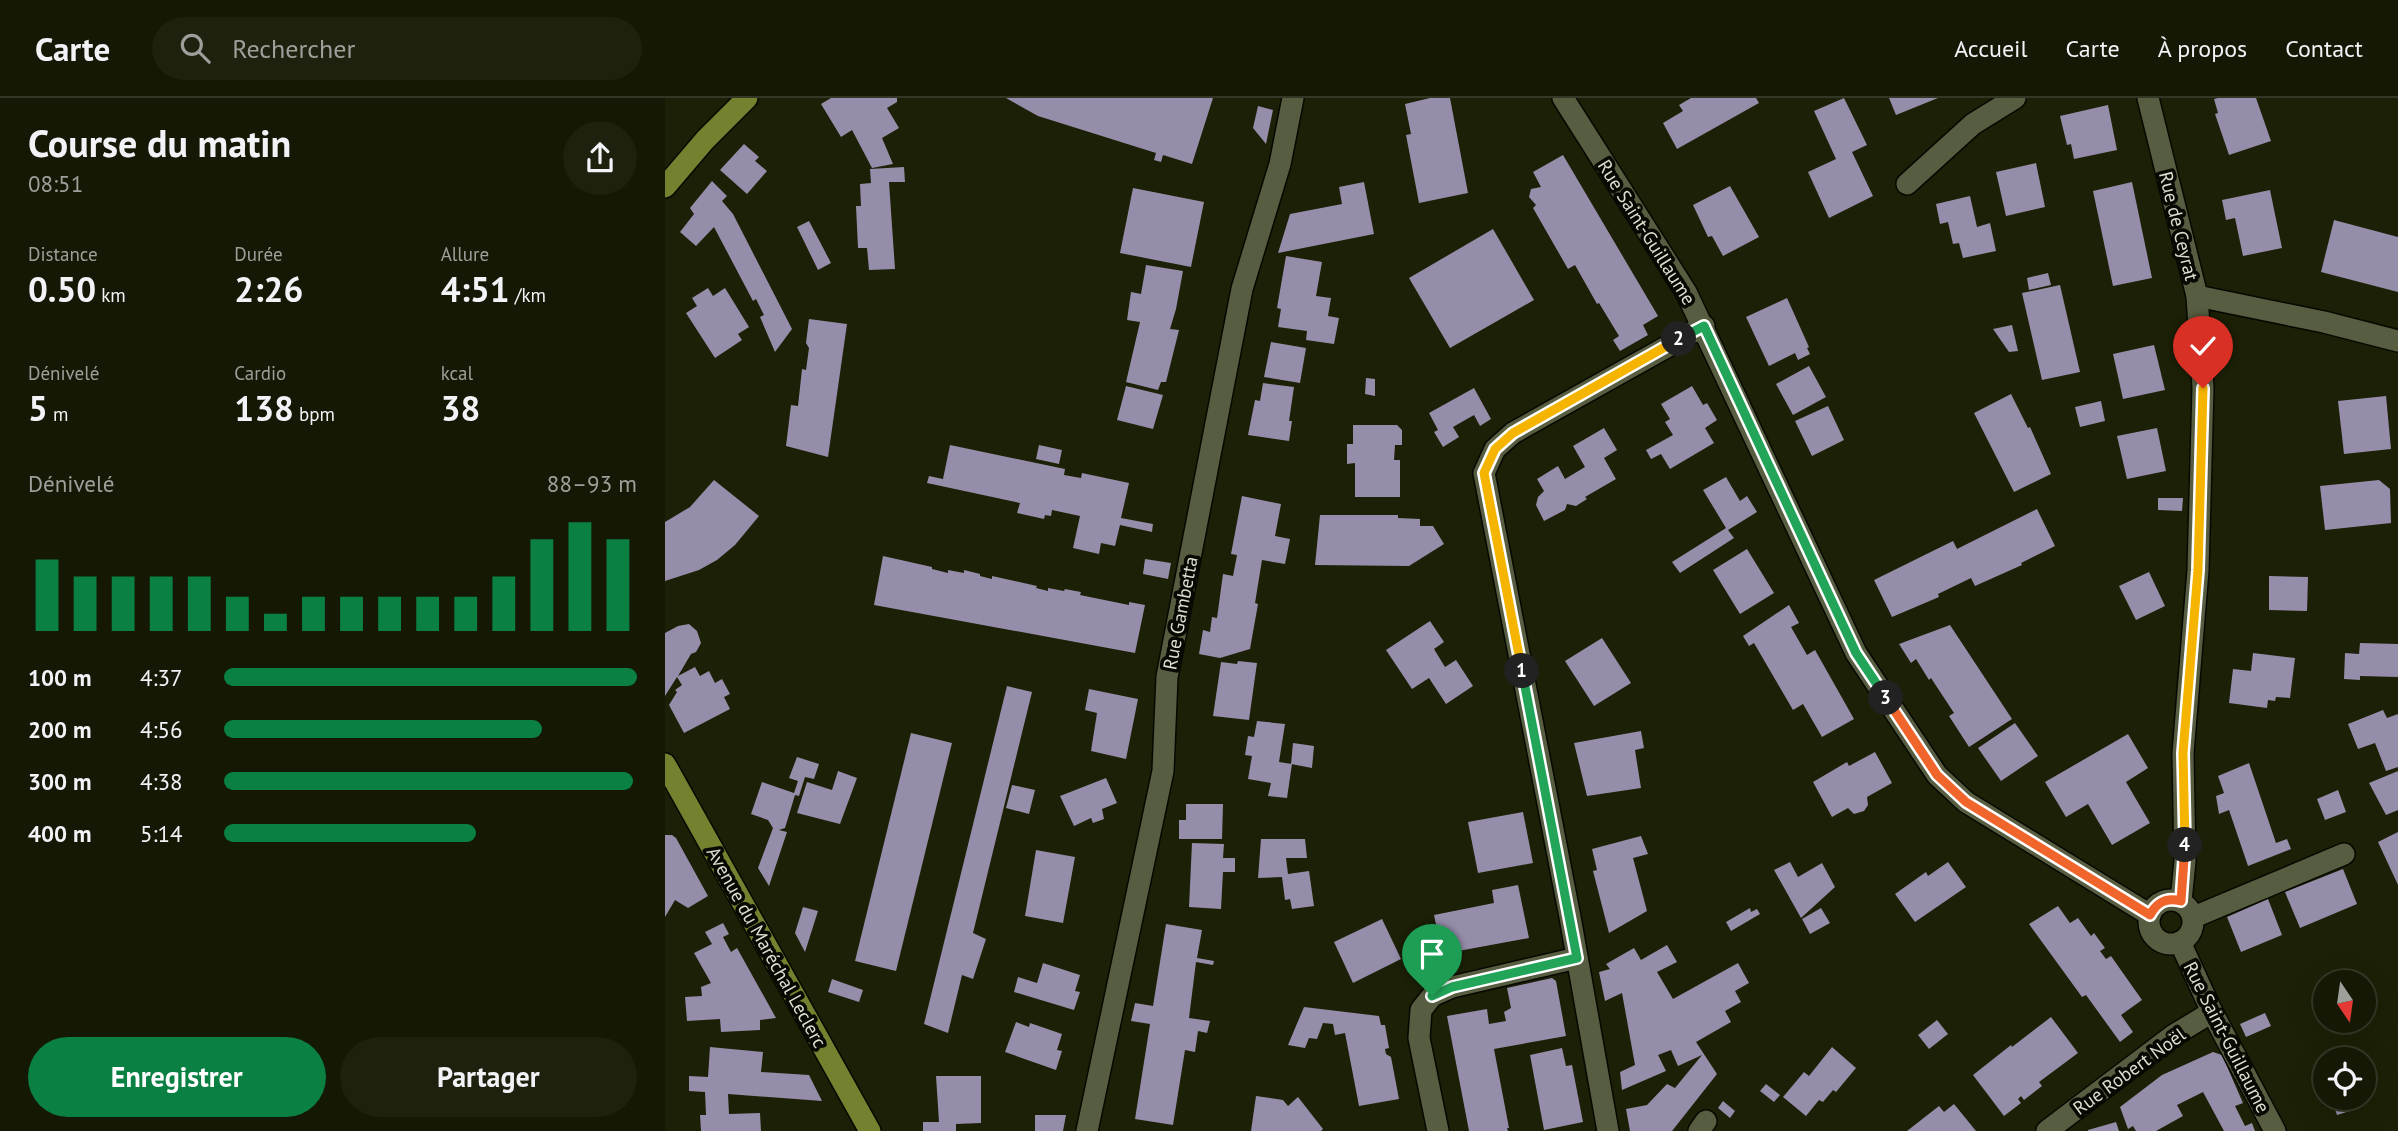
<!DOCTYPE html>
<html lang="fr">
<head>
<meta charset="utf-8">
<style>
	:root { --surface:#151804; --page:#1e210e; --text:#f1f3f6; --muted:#9da09a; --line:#343726; --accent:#0b8043 }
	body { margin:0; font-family:"PT Sans",sans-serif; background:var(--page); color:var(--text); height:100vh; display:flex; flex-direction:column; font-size:26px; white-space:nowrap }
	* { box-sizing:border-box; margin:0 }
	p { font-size:23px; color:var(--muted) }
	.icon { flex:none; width:38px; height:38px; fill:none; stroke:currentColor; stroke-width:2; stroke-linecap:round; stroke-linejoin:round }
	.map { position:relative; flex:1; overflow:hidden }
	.panel { display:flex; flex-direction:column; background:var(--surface); width:665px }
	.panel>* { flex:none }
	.needle { width:46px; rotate:167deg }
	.buttons { position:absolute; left:1648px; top:872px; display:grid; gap:14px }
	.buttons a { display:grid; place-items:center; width:63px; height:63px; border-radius:50%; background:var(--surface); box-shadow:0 7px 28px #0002,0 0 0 2px var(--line); font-size:35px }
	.pin { position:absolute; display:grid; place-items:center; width:60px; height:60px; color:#fff; margin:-72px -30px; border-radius:50% 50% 50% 0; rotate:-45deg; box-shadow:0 0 7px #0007 }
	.pin .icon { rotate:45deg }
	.km { position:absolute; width:35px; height:35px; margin:-18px; border-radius:50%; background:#222; color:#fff; font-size:19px; line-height:35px; text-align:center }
	.round { display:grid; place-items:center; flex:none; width:74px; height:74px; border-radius:37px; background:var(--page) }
	.overview { display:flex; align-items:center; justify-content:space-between; height:119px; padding:0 28px }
	h1 { font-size:38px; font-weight:600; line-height:52px }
	.figures { display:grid; grid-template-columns:repeat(3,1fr); gap:10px; height:119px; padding:7px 28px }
	.figures div { display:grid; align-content:center }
	.figures b { font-size:35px; font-weight:600 }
	.figures small { font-size:19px; font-weight:400 }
	.figures p { font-size:19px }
	.chart { height:196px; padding:14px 28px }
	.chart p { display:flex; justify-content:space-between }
	.chart svg { width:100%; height:126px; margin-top:7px; stroke:var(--accent); stroke-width:6 }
	.action { display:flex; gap:14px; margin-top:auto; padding:14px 28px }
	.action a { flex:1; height:80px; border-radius:42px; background:var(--accent); color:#fff; font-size:28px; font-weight:600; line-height:80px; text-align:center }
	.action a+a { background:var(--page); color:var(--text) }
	ul { padding:0 28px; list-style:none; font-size:23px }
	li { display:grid; grid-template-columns:112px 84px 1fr; align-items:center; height:52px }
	li i { height:18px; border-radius:9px; background:var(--accent) }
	header { display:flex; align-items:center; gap:42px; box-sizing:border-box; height:98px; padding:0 35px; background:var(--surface); border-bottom:2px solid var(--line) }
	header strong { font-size:33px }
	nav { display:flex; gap:38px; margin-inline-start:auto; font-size:24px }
	.search { width:490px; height:63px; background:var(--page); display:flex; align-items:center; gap:18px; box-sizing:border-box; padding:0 24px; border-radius:38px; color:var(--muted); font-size:26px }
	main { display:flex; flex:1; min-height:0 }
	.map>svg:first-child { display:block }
	.building { fill:#968daa }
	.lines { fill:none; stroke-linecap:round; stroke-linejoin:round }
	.street-casing { stroke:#070900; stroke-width:24 }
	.primary-casing { stroke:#070900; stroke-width:24 }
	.street { stroke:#575d41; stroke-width:21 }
	.primary { stroke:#74812e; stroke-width:21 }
	.split-1-casing { stroke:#fff; stroke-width:14 }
	.split-2-casing { stroke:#fff; stroke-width:14 }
	.split-3-casing { stroke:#fff; stroke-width:14 }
	.split-4-casing { stroke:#fff; stroke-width:14 }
	.split-5-casing { stroke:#fff; stroke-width:14 }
	.split-1 { stroke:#22a559; stroke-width:9 }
	.split-2 { stroke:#f5b400; stroke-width:9 }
	.split-3 { stroke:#22a559; stroke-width:9 }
	.split-4 { stroke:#f0652b; stroke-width:9 }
	.split-5 { stroke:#f5b400; stroke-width:9 }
	.labels { text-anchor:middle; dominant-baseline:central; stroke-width:7; stroke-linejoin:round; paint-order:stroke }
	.street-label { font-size:19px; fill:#dbdfcf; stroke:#070902 }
</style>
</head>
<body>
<header>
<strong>Carte</strong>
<div class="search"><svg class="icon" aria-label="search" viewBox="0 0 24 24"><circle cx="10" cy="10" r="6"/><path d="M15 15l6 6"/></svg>Rechercher</div>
<nav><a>Accueil</a><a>Carte</a><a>À propos</a><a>Contact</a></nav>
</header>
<main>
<section class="panel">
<div class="overview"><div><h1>Course du matin</h1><p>08:51</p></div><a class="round"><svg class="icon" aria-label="share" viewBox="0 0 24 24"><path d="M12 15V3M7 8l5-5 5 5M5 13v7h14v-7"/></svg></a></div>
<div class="figures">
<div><p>Distance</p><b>0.50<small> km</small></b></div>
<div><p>Durée</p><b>2:26</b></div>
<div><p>Allure</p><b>4:51<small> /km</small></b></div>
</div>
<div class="figures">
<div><p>Dénivelé</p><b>5<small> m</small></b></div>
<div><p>Cardio</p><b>138<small> bpm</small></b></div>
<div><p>kcal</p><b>38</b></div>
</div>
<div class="chart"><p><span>Dénivelé</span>88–93 m</p>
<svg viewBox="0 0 160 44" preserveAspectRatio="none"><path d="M5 44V19M15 44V25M25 44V25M35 44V25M45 44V25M55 44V32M65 44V38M75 44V32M85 44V32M95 44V32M105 44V32M115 44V32M125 44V25M135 44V12M145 44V6M155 44V12"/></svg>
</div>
<ul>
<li><b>100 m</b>4:37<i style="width:100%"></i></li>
<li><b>200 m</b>4:56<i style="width:77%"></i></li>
<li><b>300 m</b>4:38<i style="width:99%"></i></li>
<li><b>400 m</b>5:14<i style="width:61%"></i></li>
</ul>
<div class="action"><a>Enregistrer</a><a>Partager</a></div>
</section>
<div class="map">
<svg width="1733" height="1033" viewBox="0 0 1733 1033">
	<rect width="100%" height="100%" fill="#1c2006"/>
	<g class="building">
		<polygon points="166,0 232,0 232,4 222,10 234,30 217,40 228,66 207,70 187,32 176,39 156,6"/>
		<polygon points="341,0 548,0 527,66 498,57 496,64 489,62 491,55 373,18"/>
		<polygon points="765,0 785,0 803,95 754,105 741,37 746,36 740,6"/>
		<polygon points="1026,0 1091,0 1094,5 1012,51 998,25 1018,13 1014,7"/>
		<polygon points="1179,0 1202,47 1187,54 1208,98 1164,120 1143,74 1171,61 1149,13"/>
		<polygon points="1224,0 1273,0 1231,17"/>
		<polygon points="1553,0 1591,0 1606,43 1564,57 1550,16 1553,15 1549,1"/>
		<polygon points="1443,7 1452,52 1409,61 1406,46 1402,47 1395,18"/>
		<polygon points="593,8 608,12 601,46 588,30"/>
		<polygon points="79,46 94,59 90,63 102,73 82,96 55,72"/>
		<polygon points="898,57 993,218 978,227 983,237 955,253 948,242 954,238 934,205 932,206 910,167 903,171 868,110 871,107 864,99 866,91 876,89 868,74"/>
		<polygon points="1371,65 1380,109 1341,118 1331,74"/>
		<polygon points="239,69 240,84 224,84 230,171 204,172 202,150 193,150 191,108 196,108 195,86 206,85 205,71"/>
		<polygon points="47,83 62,98 57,103 68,116 127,231 110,254 95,219 99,217 91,201 88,203 49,129 31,148 15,134 29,116 25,110"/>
		<polygon points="699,84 709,136 613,155 625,116 677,106 674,89"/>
		<polygon points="1467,84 1487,180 1448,188 1428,93"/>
		<polygon points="1065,88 1094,139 1058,158 1047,138 1043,139 1028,107"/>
		<polygon points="468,90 539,104 526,169 455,155"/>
		<polygon points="1605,92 1617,150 1578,158 1570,120 1561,122 1557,102"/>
		<polygon points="1305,98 1312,129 1325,125 1331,153 1298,160 1294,145 1288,146 1283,124 1275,126 1271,106"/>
		<polygon points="1669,122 1733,139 1733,194 1656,174"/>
		<polygon points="144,123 166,165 153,172 132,129"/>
		<polygon points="828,131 869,202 785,250 744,180"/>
		<polygon points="621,158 657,164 651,198 666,200 663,218 674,220 669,246 641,242 642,233 613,229 616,211 612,210"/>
		<polygon points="481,167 518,173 511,211 505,231 514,232 501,284 496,284 493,292 461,284 475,224 462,222 466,194 476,196"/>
		<polygon points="1383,175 1386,187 1364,192 1362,180"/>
		<polygon points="1395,187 1415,274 1377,282 1357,195"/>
		<polygon points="43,190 48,198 60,190 84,229 73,236 77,242 50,260 21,215 32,208 27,200"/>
		<polygon points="1122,200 1144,249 1142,250 1145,256 1133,262 1130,255 1104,268 1081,219"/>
		<polygon points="144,221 182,226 163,359 121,348 126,307 133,308 137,271 141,272 144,250 141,245"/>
		<polygon points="1347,227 1353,253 1344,254 1328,231"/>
		<polygon points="606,244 641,250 635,285 599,279"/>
		<polygon points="1489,247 1500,292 1458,301 1448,256"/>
		<polygon points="1144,268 1161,299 1128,317 1111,286"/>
		<polygon points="701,280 710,281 710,298 700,296"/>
		<polygon points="598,285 629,289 624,323 627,323 624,343 583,337 590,302 595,303"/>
		<polygon points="461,288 498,297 488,331 452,322"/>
		<polygon points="1027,288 1038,307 1042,305 1052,322 1040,330 1049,345 1005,371 996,356 986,361 981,352 1008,337 1000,324 1005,321 996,306"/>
		<polygon points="809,290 826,321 815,328 809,317 788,329 794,339 778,349 769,334 773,332 764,315"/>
		<polygon points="1346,296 1363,330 1365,329 1386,376 1349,394 1309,315"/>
		<polygon points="1721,298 1726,351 1679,356 1673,303"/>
		<polygon points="1436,303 1440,323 1415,329 1410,309"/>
		<polygon points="1163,308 1179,342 1147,358 1130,323"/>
		<polygon points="688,327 732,327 737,332 737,347 730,347 729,362 735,362 735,399 690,399 690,365 682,366 682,346 688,346"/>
		<polygon points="939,330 952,352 939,360 951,381 920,399 922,401 911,408 902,406 900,412 879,423 871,407 873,399 879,393 872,381 893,368 900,381 920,369 908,348"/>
		<polygon points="1492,330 1501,373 1462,381 1452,338"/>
		<polygon points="285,347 400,371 399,377 416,380 417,375 464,385 456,420 488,426 487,434 455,427 450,448 436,445 434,456 408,450 415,418 387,412 386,418 380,417 379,421 352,415 355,405 262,385 264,378 278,381"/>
		<polygon points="374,347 397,352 394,366 371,361"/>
		<polygon points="1061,379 1075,403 1082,398 1092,414 1063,432 1069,440 1015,475 1007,464 1061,430 1038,392"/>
		<polygon points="49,382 94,418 70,447 52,462 34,472 0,483 0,424 25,409"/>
		<polygon points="1714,382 1725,391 1726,425 1660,432 1655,388"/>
		<polygon points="577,398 616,406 610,438 625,441 620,466 597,462 590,505 593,506 585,551 555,560 534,556 538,532 545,534 547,519 552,520 558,476 568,478 572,457 566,456"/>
		<polygon points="1493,400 1518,400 1517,413 1493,412"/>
		<polygon points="1372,411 1390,448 1356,465 1357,467 1310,488 1306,480 1273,496 1274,499 1227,519 1209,482 1288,443 1292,451"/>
		<polygon points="655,417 733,417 733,420 755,421 755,428 768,428 779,446 744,468 650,467"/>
		<polygon points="1082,451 1109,495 1075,516 1048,472"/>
		<polygon points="218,458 267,469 267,471 283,475 283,472 299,475 299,472 315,476 315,478 327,481 327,478 372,488 371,490 383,493 383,490 399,493 400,491 416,494 415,497 464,507 464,504 480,507 470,555 209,507"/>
		<polygon points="480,461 506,465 503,481 478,476"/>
		<polygon points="1484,474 1500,508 1471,522 1454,488"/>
		<polygon points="1604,478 1643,479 1642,513 1604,512"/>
		<polygon points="1124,507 1134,525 1126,529 1142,557 1150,552 1189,621 1157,639 1138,606 1128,612 1089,545 1084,548 1078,538"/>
		<polygon points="765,523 779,544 769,551 780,569 791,562 808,588 781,606 764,580 747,591 721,552"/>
		<polygon points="24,526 32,533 36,545 31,554 26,556 13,578 30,569 35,578 44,573 50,585 57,581 65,596 59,599 65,611 19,635 4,607 12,594 10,592 17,587 12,579 0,598 0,535 13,528"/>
		<polygon points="1285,527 1347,621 1304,649 1284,618 1289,615 1266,580 1264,582 1251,561 1246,565 1234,546"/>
		<polygon points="937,540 966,585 929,608 900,563"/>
		<polygon points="1695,545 1733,546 1733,579 1695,578 1695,582 1679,581 1680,555 1694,556"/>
		<polygon points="1588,555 1630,560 1625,600 1611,599 1610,603 1603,602 1602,610 1564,605 1568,571 1586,573"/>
		<polygon points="573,563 592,565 584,622 548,618 556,564 572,566"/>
		<polygon points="342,588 367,594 308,835 321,841 308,881 297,877 283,935 259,926"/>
		<polygon points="424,591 473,601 461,661 426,653 432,615 420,612"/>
		<polygon points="1718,612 1722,620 1733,616 1733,669 1721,673 1710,645 1693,651 1683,626"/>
		<polygon points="592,623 620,626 614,664 627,666 622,700 603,698 606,685 583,681 587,658 580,657 583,638 589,639"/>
		<polygon points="1350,625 1373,658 1336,683 1313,650"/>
		<polygon points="976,633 979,650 970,652 976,690 922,698 909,645"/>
		<polygon points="246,635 287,645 231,873 190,863"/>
		<polygon points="1463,636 1483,670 1461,684 1485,725 1447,747 1423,706 1401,719 1380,684"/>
		<polygon points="628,645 649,648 647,670 626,666"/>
		<polygon points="1210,654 1227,685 1202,699 1203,707 1199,713 1189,716 1183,710 1167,719 1148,684 1182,664 1184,668"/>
		<polygon points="132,659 154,666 149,681 140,679 134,698 130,697 120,730 114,732 122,734 104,788 93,770 108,730 103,722 86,716 97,684 129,695 133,683 124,680"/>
		<polygon points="1584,665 1611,745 1622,741 1626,751 1583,768 1564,712 1554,716 1551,698 1559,695 1553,678"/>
		<polygon points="173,673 192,680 175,726 132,715 142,684 167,692"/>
		<polygon points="1733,673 1733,712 1721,717 1704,685"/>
		<polygon points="441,680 452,705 437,711 439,721 428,725 426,720 409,728 395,698"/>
		<polygon points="347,687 370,692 364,716 341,710"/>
		<polygon points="1673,692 1681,714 1660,722 1652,701"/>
		<polygon points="521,706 558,706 557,741 514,741 514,722 521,722"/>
		<polygon points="858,714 868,765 813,775 803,724"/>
		<polygon points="1733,734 1733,787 1713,744"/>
		<polygon points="0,737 7,737 11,740 43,798 23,810 10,802 0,819"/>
		<polygon points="976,738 983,756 968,760 982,813 944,835 928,773 932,772 927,751"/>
		<polygon points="596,741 640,741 642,760 621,760 623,776 644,773 649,808 627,811 625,801 620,802 617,779 593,780"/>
		<polygon points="527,745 559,746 558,760 570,760 570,774 558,774 556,811 524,809"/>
		<polygon points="371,752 410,759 398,825 360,818"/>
		<polygon points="1125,764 1133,779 1157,765 1170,789 1136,820 1109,772"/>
		<polygon points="1283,764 1301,789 1250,824 1230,796 1261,774 1263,778"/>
		<polygon points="1678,771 1692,806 1635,830 1620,794"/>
		<polygon points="853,787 864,840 777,856 769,817 829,805 827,792"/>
		<polygon points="1603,801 1617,837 1576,854 1562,819"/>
		<polygon points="1393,808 1405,825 1413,820 1426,838 1429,835 1440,850 1435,853 1441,861 1446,858 1477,902 1456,917 1468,934 1455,944 1421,897 1417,899 1364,826"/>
		<polygon points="138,809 153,813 140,854 130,835"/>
		<polygon points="1085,810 1086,814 1092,811 1095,816 1066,833 1061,824"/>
		<polygon points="1156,810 1165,825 1145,836 1137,821"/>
		<polygon points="717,821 736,861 688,885 669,844"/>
		<polygon points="58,825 64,836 58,839 66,854 72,850 111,920 95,922 95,932 56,934 55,921 22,923 20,899 37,898 36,889 46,885 29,855 47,846 40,834"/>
		<polygon points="501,826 537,832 532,860 549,863 548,867 531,864 524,920 545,923 542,935 533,933 530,954 520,952 508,1027 470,1021 485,926 466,923 470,905 488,908"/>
		<polygon points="1002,847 1012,864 992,874 1008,901 1073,865 1084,885 1070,893 1076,904 1060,913 1066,924 1031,944 1052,976 1007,1033 965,1033 961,1011 982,1007 1002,986 1010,990 1037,957 1013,968 1006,952 993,957 1001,973 957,992 955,974 970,967 957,895 940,903 934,874 945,871 941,866 969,850 976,862"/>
		<polygon points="378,865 415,877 410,893 415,894 409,912 349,894 353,879 372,885"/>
		<polygon points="887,880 891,883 901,938 829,951 844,1030 842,1030 843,1033 804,1033 782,918 822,911 824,926 841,923 839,914 846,910 842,890"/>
		<polygon points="167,881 198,892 194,904 163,894"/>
		<polygon points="639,909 714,918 716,927 720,927 724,950 720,951 721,956 726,959 734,1001 694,1008 680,935 670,937 668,926 658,925 652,941 644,940 640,950 623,947"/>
		<polygon points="1600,915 1606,928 1581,939 1575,926"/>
		<polygon points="1386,919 1413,955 1374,984 1377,988 1359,1002 1356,998 1353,1001 1356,1005 1339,1018 1308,977 1346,947 1347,949"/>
		<polygon points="1272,922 1283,936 1264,951 1253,937"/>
		<polygon points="351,924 364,929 365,925 397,936 392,952 397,953 391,972 340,954"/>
		<polygon points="45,949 98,954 96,974 144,977 157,1003 63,996 64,1016 95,1015 96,1033 36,1033 35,1017 41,1017 40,994 24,993 24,978 43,979"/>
		<polygon points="1167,949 1191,970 1171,994 1168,992 1158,1004 1154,1002 1141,1018 1118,999 1139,974 1144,978"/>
		<polygon points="897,950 901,968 907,967 918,1024 879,1032 865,957"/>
		<polygon points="1548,954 1557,957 1578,1005 1570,1008 1580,1028 1587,1025 1590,1033 1559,1033 1538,994 1512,1007 1518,1018 1491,1033 1471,1033 1468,1028 1463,1031 1455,1009 1497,977"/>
		<polygon points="271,978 316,978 316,1025 291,1026 291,1033 258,1033 258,1024 274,1024"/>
		<polygon points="1101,986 1115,997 1109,1004 1095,993"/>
		<polygon points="591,998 618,1002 623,1008 633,999 658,1031 656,1033 586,1033"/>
		<polygon points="1678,999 1691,999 1694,1010 1672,1017 1668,1005"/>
		<polygon points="1058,1003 1070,1013 1065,1020 1053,1010"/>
		<polygon points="1289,1006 1311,1033 1242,1033 1274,1008 1279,1014"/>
		<polygon points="370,1017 401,1017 398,1033 370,1033"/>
		<polygon points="1451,1024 1454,1033 1423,1033 1423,1032"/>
	</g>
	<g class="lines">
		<defs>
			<g id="street">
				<polyline points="898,0 1021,194 1191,555 1272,677 1301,704 1485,817"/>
				<polyline points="1483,0 1532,198 1538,290 1533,472 1518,655 1520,763 1516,803"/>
				<polyline points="1242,86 1308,26 1350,0"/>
				<polyline points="1532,198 1659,224 1733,243"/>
				<circle cx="1506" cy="824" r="22"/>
				<polyline points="1529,819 1679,756"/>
				<polyline points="1515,844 1547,914 1610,1033"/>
				<polyline points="422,1033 498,673 502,579 577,191 615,66 628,0"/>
				<polyline points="773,1033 754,940 756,912 767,898 787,889 912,860"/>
				<polyline points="943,1033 905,819 819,375 830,351 848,335 1039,228"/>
				<polyline points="1034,1033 1041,1023"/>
				<polyline points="1382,1033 1509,937 1547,914"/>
			</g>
			<g id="primary">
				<polyline points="0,89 40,42 82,0"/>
				<polyline points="0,666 205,1033"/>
			</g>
		</defs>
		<use href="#street" class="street-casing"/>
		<use href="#primary" class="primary-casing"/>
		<use href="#street" class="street"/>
		<use href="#primary" class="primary"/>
	</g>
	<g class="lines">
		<defs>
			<polyline id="split-1" points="767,898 787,889 912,860 857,573"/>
			<polyline id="split-2" points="857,573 819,375 830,351 848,335 1014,241"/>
			<polyline id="split-3" points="1014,241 1039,228 1191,555 1221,600"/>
			<path id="split-4" d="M1221,600L1272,677L1301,704L1485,817C1492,804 1501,799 1516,803L1520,747"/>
			<polyline id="split-5" points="1520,747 1518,655 1533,472 1538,290"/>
		</defs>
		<use href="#split-1" class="split-1-casing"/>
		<use href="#split-2" class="split-2-casing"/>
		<use href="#split-3" class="split-3-casing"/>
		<use href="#split-4" class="split-4-casing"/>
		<use href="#split-5" class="split-5-casing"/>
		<use href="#split-1" class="split-1"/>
		<use href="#split-2" class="split-2"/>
		<use href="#split-3" class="split-3"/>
		<use href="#split-4" class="split-4"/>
		<use href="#split-5" class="split-5"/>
	</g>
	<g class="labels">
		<g class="street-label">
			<text transform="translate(1514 128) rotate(76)">Rue de Ceyrat</text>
			<text transform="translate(982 134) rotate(58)">Rue Saint-Guillaume</text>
			<text transform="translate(515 515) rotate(-79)">Rue Gambetta</text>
			<text transform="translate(102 849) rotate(61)">Avenue du Maréchal Leclerc</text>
			<text transform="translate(1562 939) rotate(63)">Rue Saint-Guillaume</text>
			<text transform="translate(1464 973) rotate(-36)">Rue Robert Noël</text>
		</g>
	</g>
</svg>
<div class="buttons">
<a><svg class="needle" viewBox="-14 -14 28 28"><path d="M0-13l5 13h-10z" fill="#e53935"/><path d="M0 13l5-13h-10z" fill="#9da09a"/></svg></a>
<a><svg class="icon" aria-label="locate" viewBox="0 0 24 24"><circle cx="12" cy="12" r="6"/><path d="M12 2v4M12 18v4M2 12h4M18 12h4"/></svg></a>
</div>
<div class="pin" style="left:767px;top:898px;background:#1e9e55"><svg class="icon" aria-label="arrive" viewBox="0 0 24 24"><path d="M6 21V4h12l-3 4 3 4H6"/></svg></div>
<div class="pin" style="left:1538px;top:290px;background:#d93025"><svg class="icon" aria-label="check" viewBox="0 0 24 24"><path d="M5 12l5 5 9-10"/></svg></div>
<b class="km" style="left:857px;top:573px">1</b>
<b class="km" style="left:1014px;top:241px">2</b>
<b class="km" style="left:1221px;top:600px">3</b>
<b class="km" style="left:1520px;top:747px">4</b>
</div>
</main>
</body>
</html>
